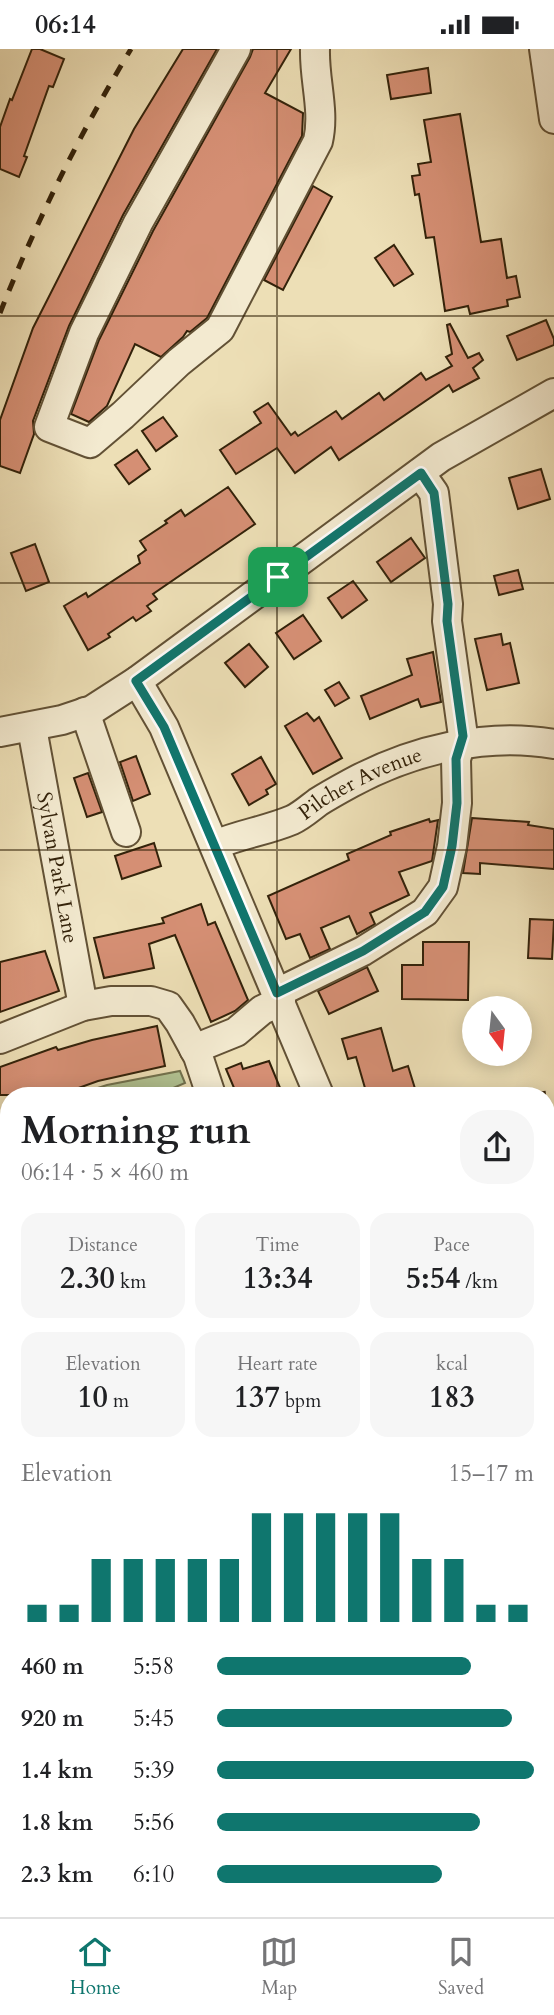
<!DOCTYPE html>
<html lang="en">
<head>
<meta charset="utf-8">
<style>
	:root { --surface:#fff; --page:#f6f6f6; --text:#202124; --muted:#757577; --line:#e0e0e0; --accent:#0f766e }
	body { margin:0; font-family:Cardo,serif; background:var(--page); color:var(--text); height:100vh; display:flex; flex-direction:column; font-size:26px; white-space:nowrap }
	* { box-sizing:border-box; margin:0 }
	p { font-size:23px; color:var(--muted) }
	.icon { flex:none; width:38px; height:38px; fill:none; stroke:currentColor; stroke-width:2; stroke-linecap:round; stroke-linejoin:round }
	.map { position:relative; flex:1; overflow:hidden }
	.details { position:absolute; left:0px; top:1038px; width:555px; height:831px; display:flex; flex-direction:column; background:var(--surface); border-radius:28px 28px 0 0; box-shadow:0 4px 18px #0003 }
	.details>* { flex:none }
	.needle { width:46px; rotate:165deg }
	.fabs { position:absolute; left:462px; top:947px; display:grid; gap:14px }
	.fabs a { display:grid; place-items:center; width:70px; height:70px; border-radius:50%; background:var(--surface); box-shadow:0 4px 18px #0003; font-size:35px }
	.pin { position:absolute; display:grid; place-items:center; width:60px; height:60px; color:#fff; margin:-30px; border-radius:14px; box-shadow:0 4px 10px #0006 }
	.round { display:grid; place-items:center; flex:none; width:74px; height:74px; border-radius:28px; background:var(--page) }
	.overview { display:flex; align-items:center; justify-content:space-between; height:119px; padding:0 21px }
	h1 { font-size:38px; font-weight:700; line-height:52px }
	.figures { display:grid; grid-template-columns:repeat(3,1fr); gap:10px; height:119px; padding:7px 21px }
	.figures div { display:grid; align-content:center; border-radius:18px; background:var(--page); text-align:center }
	.figures b { font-size:30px; font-weight:700 }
	.figures small { font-size:19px; font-weight:400 }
	.figures p { font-size:19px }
	.chart { height:196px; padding:14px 21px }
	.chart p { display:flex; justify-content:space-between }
	.chart svg { width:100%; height:126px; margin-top:7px; stroke:var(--accent); stroke-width:6 }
	ul { padding:0 21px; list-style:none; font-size:23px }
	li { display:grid; grid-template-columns:112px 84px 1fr; align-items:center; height:52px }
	li i { height:18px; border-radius:9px; background:var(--accent) }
	.status { display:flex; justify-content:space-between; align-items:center; height:49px; padding:0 35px; background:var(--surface); direction:ltr }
	.status svg { height:19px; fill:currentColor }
	.dock { display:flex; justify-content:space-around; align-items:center; height:98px; border-top:2px solid var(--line); background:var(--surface); font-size:19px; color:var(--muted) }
	.dock a { display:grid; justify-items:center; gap:4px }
	.dock .on { color:var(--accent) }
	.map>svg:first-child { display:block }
	.green { fill:#b2c393; stroke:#72724e; stroke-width:2 }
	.building { fill:#d58f74; stroke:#33220a; stroke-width:2 }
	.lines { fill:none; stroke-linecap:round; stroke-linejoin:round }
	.minor-casing { stroke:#625135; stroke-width:32 }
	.minor { stroke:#f3ead0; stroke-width:28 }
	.rail { stroke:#33220a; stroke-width:5; stroke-dasharray:12 12; stroke-linecap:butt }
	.route-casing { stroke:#fff; stroke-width:14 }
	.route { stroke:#0f766e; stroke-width:9 }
	.grid { fill:none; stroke:#33220a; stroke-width:2; stroke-opacity:0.55 }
	.labels { text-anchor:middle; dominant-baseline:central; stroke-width:6; stroke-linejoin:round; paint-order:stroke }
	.street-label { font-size:21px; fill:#33220a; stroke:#f3ead0 }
</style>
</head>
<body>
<div class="status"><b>06:14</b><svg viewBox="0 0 49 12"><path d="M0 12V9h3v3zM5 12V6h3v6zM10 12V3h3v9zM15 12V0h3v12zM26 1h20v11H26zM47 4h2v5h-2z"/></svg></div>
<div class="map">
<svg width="554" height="1868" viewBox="0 0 554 1868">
	<rect width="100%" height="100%" fill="#eddfb6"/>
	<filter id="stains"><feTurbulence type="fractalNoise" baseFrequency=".00286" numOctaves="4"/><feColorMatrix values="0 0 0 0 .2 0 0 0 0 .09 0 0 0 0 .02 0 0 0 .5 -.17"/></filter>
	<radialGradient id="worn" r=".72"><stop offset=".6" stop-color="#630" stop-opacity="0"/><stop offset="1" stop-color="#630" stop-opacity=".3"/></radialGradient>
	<g class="green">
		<polygon points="180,1022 185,1034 157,1046 76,1046 107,1036"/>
		<polygon points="9,1070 9,1142 0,1150 0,1073"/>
	</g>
	<g class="building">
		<polygon points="32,0 40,0 64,10 53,38 49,37 24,107 27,108 19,128 0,120 0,78 10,50 12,51"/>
		<polygon points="183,0 217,0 123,166 69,277 33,372 34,385 20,424 0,417 0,371 33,279 134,80"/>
		<polygon points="253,0 291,0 265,44 303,64 302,87 207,269 190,283 187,282 183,288 161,308 135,295 107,357 89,373 71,365 99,291 153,182 250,8"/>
		<polygon points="428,19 431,44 391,50 387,26"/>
		<polygon points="460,65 481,193 501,190 507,229 516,227 520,248 507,251 508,257 470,265 468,257 445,262 434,188 426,189 419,145 415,146 412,127 420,126 418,115 431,113 424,71"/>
		<polygon points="313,137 332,148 283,241 264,231"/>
		<polygon points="394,196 413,225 394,237 375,209"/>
		<polygon points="546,271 554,290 554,296 517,311 507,287"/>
		<polygon points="450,275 468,309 479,304 483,311 473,319 479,329 453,343 449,336 339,411 331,398 295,424 277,399 236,425 220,401 261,374 254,363 268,354 291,386 295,383 298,387 336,362 342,370 379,344 384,351 421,324 426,331 452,317 446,308 452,305 447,276"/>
		<polygon points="163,368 177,387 156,402 142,382"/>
		<polygon points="137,401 150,420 129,435 115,416"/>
		<polygon points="541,420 550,450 518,460 509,429"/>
		<polygon points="228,438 255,475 153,545 157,550 147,557 151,562 136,572 133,568 108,585 110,588 88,601 64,557 86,544 88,548 140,514 138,507 146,501 140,492 167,474 165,472 181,461 185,467"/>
		<polygon points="411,489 425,509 391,533 377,513"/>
		<polygon points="35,495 49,533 26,542 11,504"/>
		<polygon points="518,521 523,540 499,546 494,527"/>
		<polygon points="353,532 367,551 342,569 328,549"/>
		<polygon points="303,566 321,592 294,610 276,584"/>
		<polygon points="501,585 503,596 510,594 519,634 487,641 475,590"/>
		<polygon points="249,595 268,618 245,638 225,614"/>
		<polygon points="433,603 441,653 421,658 418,650 370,670 361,647 412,626 407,610"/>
		<polygon points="339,633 349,649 335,657 325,641"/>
		<polygon points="307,664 314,672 319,668 342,709 313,725 285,677"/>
		<polygon points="136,707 150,745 133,752 120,713"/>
		<polygon points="261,708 276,735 266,741 268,745 249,756 232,725"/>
		<polygon points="88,724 102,763 87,768 74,729"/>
		<polygon points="472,769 529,773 528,776 554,780 554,820 480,814 480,825 463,824"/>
		<polygon points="429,770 430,773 438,771 432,812 399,823 409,846 370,864 375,875 357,885 349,867 321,879 330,900 310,909 300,885 286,890 268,847 349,811 347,805 391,786 390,783"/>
		<polygon points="154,794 161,817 122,830 115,807"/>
		<polygon points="201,855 208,876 215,873 248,951 235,962 211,973 175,886 149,895 154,919 104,929 94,889 164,874 162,869"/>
		<polygon points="530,870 554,871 552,910 528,909"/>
		<polygon points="423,893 469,893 468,951 402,950 402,916 423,916"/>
		<polygon points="45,902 59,942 0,963 0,913"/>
		<polygon points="367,918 378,942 329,965 318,942"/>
		<polygon points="157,977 165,1017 98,1032 59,1046 0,1046 0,1018 56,998 58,1001 92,991"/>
		<polygon points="381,979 393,1022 408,1017 417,1046 367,1046 356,1008 348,1010 342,990"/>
		<polygon points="269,1012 283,1046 237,1046 226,1020 241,1014 243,1020"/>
	</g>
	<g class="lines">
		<defs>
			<g id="minor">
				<path d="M236,0L138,174L84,284L49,378L90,394L123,366L179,313L220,280L318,92C325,62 314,31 315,0"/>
				<polyline points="544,0 554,70"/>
				<polyline points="137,632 164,678 319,1046"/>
				<polyline points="85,663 126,783"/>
				<path id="s1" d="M32,679L83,957"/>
				<polyline points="0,683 62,671 92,661 137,632 441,408 554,344"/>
				<path id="s2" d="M215,796C240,785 266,782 292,771C301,767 310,759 318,753C329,746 340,740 351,734C412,701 486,683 554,695"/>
				<polyline points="277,944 363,902 425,863 443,838 452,797 457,754 456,710 463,687 447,572 448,555 434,444 420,424"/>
				<polyline points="0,990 83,957 111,952 151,952 168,957 180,974 198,1007 211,1046"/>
				<polyline points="194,1000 236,983 262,961 281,952"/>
				<polyline points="546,1093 554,1093"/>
				<polyline points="0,1232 9,1231"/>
				<polyline points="546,1263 554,1264"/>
				<polyline points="0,1375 9,1344"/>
				<polyline points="0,1404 9,1410"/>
				<polyline points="0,1450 9,1439"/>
				<polyline points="546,1646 554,1646"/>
				<polyline points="90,1860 91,1868"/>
				<polyline points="360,1860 361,1868"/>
			</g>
		</defs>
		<use href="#minor" class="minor-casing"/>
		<use href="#minor" class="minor"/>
		<g class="rail">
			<path d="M0,264C36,173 80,84 131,0"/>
			<polyline points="534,1046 554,1043"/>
			<polyline points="0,1301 9,1294"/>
		</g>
	</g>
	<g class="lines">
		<defs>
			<polygon id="route" points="421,424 434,444 448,555 447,572 463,687 456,710 457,754 452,797 443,838 425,863 363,902 277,944 164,678 136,632"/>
		</defs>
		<use href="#route" class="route-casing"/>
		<use href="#route" class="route"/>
	</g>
	<path class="grid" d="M277,0V1046M0,267H554M0,534H554M0,801H554M0,1067H9M546,1067H554M0,1334H9M546,1334H554M0,1601H9M546,1601H554M277,1860V1868"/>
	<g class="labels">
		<g class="street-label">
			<text stroke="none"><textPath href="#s2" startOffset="159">Pilcher Avenue</textPath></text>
			<text stroke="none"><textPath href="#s1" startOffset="142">Sylvan Park Lane</textPath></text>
		</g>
	</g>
	<rect width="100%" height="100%" filter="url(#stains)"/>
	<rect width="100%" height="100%" fill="url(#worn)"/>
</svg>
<div class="fabs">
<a><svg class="needle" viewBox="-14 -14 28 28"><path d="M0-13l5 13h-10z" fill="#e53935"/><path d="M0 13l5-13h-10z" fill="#757577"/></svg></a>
</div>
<div class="pin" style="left:278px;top:528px;background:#1e9e55"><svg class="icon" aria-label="arrive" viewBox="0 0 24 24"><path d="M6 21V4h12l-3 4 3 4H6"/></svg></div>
<section class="details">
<div class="overview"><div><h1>Morning run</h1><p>06:14 · 5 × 460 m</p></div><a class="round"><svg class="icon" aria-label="share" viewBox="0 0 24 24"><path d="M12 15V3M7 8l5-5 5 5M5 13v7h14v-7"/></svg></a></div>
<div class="figures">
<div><p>Distance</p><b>2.30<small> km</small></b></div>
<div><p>Time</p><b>13:34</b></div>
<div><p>Pace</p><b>5:54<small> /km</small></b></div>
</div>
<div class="figures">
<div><p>Elevation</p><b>10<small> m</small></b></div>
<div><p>Heart rate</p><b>137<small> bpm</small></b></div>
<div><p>kcal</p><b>183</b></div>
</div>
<div class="chart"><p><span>Elevation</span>15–17 m</p>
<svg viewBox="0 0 160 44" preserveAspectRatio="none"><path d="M5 44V38M15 44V38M25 44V22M35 44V22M45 44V22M55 44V22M65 44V22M75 44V6M85 44V6M95 44V6M105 44V6M115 44V6M125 44V22M135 44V22M145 44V38M155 44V38"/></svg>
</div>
<ul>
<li><b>460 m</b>5:58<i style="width:80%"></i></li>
<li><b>920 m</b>5:45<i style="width:93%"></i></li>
<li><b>1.4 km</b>5:39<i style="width:100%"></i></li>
<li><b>1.8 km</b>5:56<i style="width:83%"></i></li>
<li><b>2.3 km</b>6:10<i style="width:71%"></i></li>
</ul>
</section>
</div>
<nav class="dock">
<a class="on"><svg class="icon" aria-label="home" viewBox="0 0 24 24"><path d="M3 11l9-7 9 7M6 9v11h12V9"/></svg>Home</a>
<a><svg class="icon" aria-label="map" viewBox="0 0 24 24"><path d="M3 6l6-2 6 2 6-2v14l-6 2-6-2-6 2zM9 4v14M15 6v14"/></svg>Map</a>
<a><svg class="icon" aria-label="saved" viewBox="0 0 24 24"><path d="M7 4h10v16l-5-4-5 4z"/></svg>Saved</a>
</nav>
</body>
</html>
